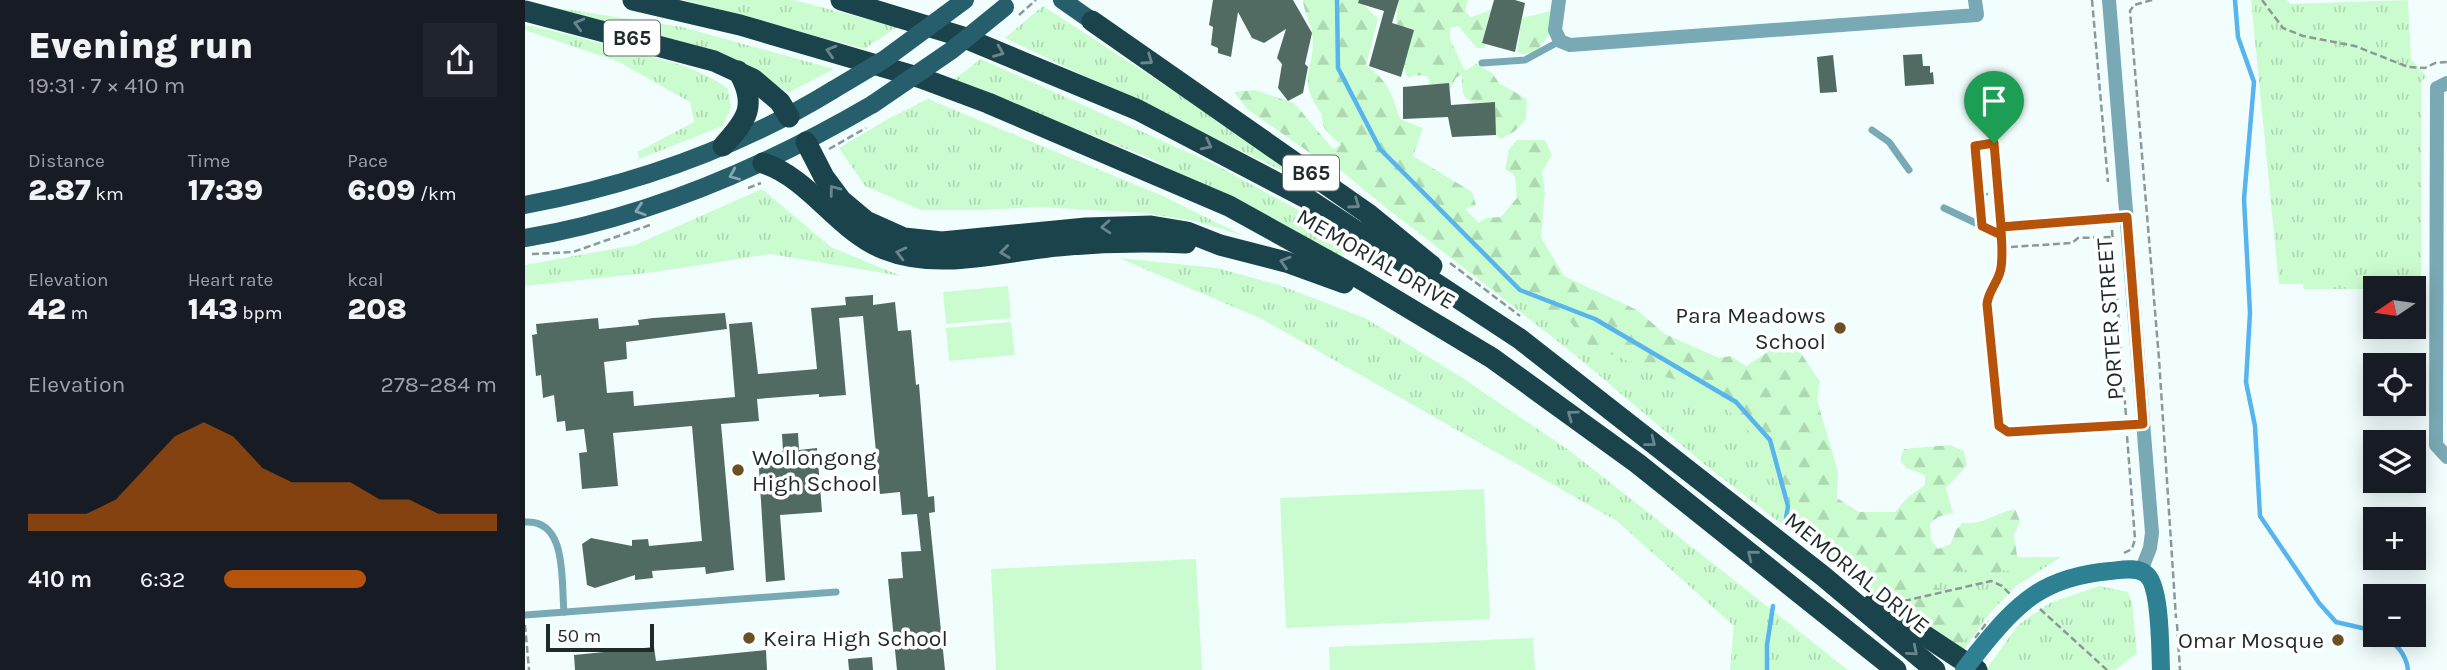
<!DOCTYPE html>
<html lang="en">
<head>
<meta charset="utf-8">
<style>
	:root { --surface:#171b24; --page:#20242c; --text:#f1f3f6; --muted:#9ea1a6; --accent:#b45309 }
	body { margin:0; font-family:Karla,sans-serif; background:var(--page); color:var(--text); height:100vh; display:flex; flex-direction:column; font-size:26px; white-space:nowrap }
	* { box-sizing:border-box; margin:0 }
	p { font-size:23px; color:var(--muted) }
	.icon { flex:none; width:38px; height:38px; fill:none; stroke:currentColor; stroke-width:2; stroke-linecap:round; stroke-linejoin:round }
	.map { position:relative; flex:1; overflow:hidden }
	.panel { display:flex; flex-direction:column; background:var(--surface); width:525px }
	.panel>* { flex:none }
	.needle { width:46px; rotate:257deg }
	.tools { position:absolute; left:1838px; top:276px; display:grid; gap:14px }
	.tools a { display:grid; place-items:center; width:63px; height:63px; border-radius:0px; background:var(--surface); box-shadow:0 4px 18px #0003; font-size:35px }
	.scale { position:absolute; left:21px; bottom:18px; width:108px; box-sizing:border-box; padding-left:7px; border:4px solid #1f2b2a; border-top:0; font-size:19px; line-height:24px; white-space:nowrap; color:#1f2b2a; -webkit-text-stroke:5px #fff; paint-order:stroke }
	.pin { position:absolute; display:grid; place-items:center; width:60px; height:60px; color:#fff; margin:-72px -30px; border-radius:50% 50% 50% 0; rotate:-45deg; box-shadow:0 0 7px #0007 }
	.pin .icon { rotate:45deg }
	.round { display:grid; place-items:center; flex:none; width:74px; height:74px; border-radius:0px; background:var(--page) }
	.summary { display:flex; align-items:center; justify-content:space-between; height:119px; padding:0 28px }
	h1 { font-size:38px; font-weight:800; line-height:52px }
	.figures { display:grid; grid-template-columns:repeat(3,1fr); gap:10px; height:119px; padding:7px 28px }
	.figures div { display:grid; align-content:center }
	.figures b { font-size:30px; font-weight:800 }
	.figures small { font-size:19px; font-weight:400 }
	.figures p { font-size:19px }
	.chart { height:196px; padding:14px 28px }
	.chart p { display:flex; justify-content:space-between }
	.chart svg { width:100%; height:126px; margin-top:7px; fill:var(--accent); opacity:.7 }
	ul { padding:0 28px; list-style:none; font-size:23px }
	li { display:grid; grid-template-columns:112px 84px 1fr; align-items:center; height:52px }
	li i { height:18px; border-radius:9px; background:var(--accent) }
	main { display:flex; flex:1; min-height:0 }
	.map>svg:first-child { display:block }
	.grass { fill:url(#grass-tufts) }
	.forest { fill:url(#forest-firs) }
	.garden { fill:#cbfccf }
	.lines { fill:none; stroke-linecap:round; stroke-linejoin:round }
	.stream { stroke:#58b4ed; stroke-width:4.5 }
	.building { fill:#526b62 }
	.path { stroke:#8d9998; stroke-width:2.5; stroke-dasharray:7 3.5; stroke-linecap:butt }
	.lane { stroke:#79a9b5; stroke-width:7 }
	.street { stroke:#79a9b5; stroke-width:14 }
	.secondary { stroke:#2e8093; stroke-width:18 }
	.primary { stroke:#275e6c; stroke-width:18 }
	.highway { stroke:#1a434c; stroke-width:21 }
	.path-bridge { stroke:#8d9998; stroke-width:2.5; stroke-dasharray:7 3.5; stroke-linecap:butt }
	.secondary-bridge { stroke:#2e8093; stroke-width:18 }
	.primary-bridge { stroke:#275e6c; stroke-width:18 }
	.oneway { stroke:#6a858b }
	.oneway2 { stroke:#88a6ae }
	.route-casing { stroke:#fff; stroke-width:14 }
	.route { stroke:#b45309; stroke-width:9 }
	.poi-dot { fill:#6b5023; stroke:#fff; stroke-width:2.5 }
	.labels { text-anchor:middle; dominant-baseline:central; stroke-width:7; stroke-linejoin:round; paint-order:stroke }
	.shield { fill:#fff; stroke:#626b6a; stroke-width:2 }
	.shield-label { font-size:21px; font-weight:bold; fill:#1f2b2a }
	.street-label { font-size:23px; fill:#1f2b2a; stroke:#fff }
	.poi-label { font-size:23px; fill:#1f2b2a; stroke:#fff; text-anchor:end }
</style>
</head>
<body>
<main>
<section class="panel">
<div class="summary"><div><h1>Evening run</h1><p>19:31 · 7 × 410 m</p></div><a class="round"><svg class="icon" aria-label="share" viewBox="0 0 24 24"><path d="M12 15V3M7 8l5-5 5 5M5 13v7h14v-7"/></svg></a></div>
<div class="figures">
<div><p>Distance</p><b>2.87<small> km</small></b></div>
<div><p>Time</p><b>17:39</b></div>
<div><p>Pace</p><b>6:09<small> /km</small></b></div>
</div>
<div class="figures">
<div><p>Elevation</p><b>42<small> m</small></b></div>
<div><p>Heart rate</p><b>143<small> bpm</small></b></div>
<div><p>kcal</p><b>208</b></div>
</div>
<div class="chart"><p><span>Elevation</span>278–284 m</p>
<svg viewBox="0 0 160 44" preserveAspectRatio="none"><path d="M0 44V38L10 38L20 38L30 33L40 22L50 11L60 6L70 11L80 22L90 27L100 27L110 27L120 33L130 33L140 38L150 38L160 38V44z"/></svg>
</div>
<ul>
<li><b>410 m</b>6:32<i style="width:52%"></i></li>
</ul>
</section>
<div class="map">
<svg width="1922" height="670" viewBox="0 0 1922 670">
	<defs>
		<pattern id="grass-tufts" width="24" height="20" patternUnits="userSpaceOnUse" patternTransform="scale(1.75)"><rect width="24" height="20" fill="#cbfccf"/><path d="M3 7l-1-3M5 7V3M7 7l1-3M15 17l-1-3M17 17v-4M19 17l1-3" fill="none" stroke="#aed8b2"/></pattern>
		<pattern id="forest-firs" width="22" height="20" patternUnits="userSpaceOnUse" patternTransform="scale(1.75)"><rect width="22" height="20" fill="#cbfccf"/><path d="M5 1l3.5 6h-7zM16 11l3.5 6h-7z" fill="#aed8b2"/></pattern>
	</defs>
	<rect width="100%" height="100%" fill="#f2fefe"/>
	<g class="grass">
		<polygon points="159,0 269,0 372,27 339,49"/>
		<polygon points="1726,0 1762,0 1765,4 1883,0 1886,59 1901,76 1896,83 1896,289 1779,289 1778,284 1754,284"/>
		<polygon points="0,3 157,27 309,69 263,93 216,64"/>
		<polygon points="518,6 810,196 480,38"/>
		<path d="M0,25C36,32 71,42 107,51C141,61 175,67 203,89L206,107L198,126L114,159L112,152L169,122L165,102L94,62L0,30Z"/>
		<polygon points="456,59 691,165 828,240 816,258 622,157 428,80"/>
		<polygon points="403,99 638,196 719,236 670,221 618,213 516,207 456,210 396,210 340,186 314,148 363,119"/>
		<polygon points="898,177 1004,272 1237,399 1269,493 1381,558 1536,557 1491,586 1464,614 1436,654 1276,539 1179,464 1044,350 835,187"/>
		<polygon points="237,189 306,247 376,276 245,254 130,272 0,286 0,265 110,245"/>
		<polygon points="594,258 692,268 754,285 840,318 936,377 1045,451 1323,670 1205,670 1209,626 1092,521 737,319"/>
		<polygon points="1574,586 1603,592 1607,602 1612,653 1590,670 1461,670 1493,625 1525,603"/>
	</g>
	<g class="forest">
		<path d="M778,0H840L839,5L853,19L841,65C863,81 867,93 875,119L898,128L888,156L947,192L951,205L940,209L954,223L961,218L976,217L992,198L990,176L980,169L984,149L992,140H1020L1027,155L1017,171L1020,193L1016,237L1039,276L1112,310L1140,334L1194,358L1206,356L1221,366L1257,343L1271,346L1295,382L1292,400L1313,472L1312,498L1334,512H1370L1382,498L1400,485V475L1381,468L1375,460L1379,449L1425,445L1439,451L1442,465L1421,488L1428,513L1413,517L1405,524L1406,540L1413,549L1426,544L1431,530L1437,523C1459,525 1468,514 1490,509L1495,521L1489,535L1493,562L1486,571L1477,570L1470,577L1450,581L1444,570L1402,574L1411,587L1449,603L1456,619L1438,643L1420,642L1376,612L1382,596L1371,600L1356,598L1289,551L1297,542L1291,536L1283,538L1273,531L1265,498L1249,480L1242,450L1203,410L1187,409L1179,396L1153,380L1131,375L1092,356L1066,348L1043,319L1019,315L998,299L974,293L864,210L809,165L798,162L722,109L709,92L730,90L769,103L808,149L816,145C806,134 795,130 797,114C769,77 792,69 787,33C785,22 779,12 778,0Z"/>
		<path d="M874,0H943L940,12L946,17L966,10L957,42L961,44L959,48H952L933,26L925,28V39L940,71L951,64L967,73L974,83L1002,99L1001,119L990,131L976,139L971,135L970,102C941,104 936,103 937,74L931,78L925,89L906,85L902,76L888,75L886,78L881,75C874,53 868,22 874,0Z"/>
		<polygon points="1026,11 1030,30 1022,37 1011,52 997,54 992,52 997,18"/>
	</g>
	<g class="garden">
		<polygon points="483,286 486,318 421,324 418,292"/>
		<polygon points="486,322 490,355 424,361 421,328"/>
		<polygon points="959,489 965,619 761,628 755,498"/>
		<polygon points="671,559 677,670 471,670 466,569"/>
		<polygon points="1008,638 1010,670 805,670 804,647"/>
	</g>
	<g class="lines">
		<g class="stream">
			<polyline points="812,0 813,68 855,149 995,290 1070,319 1211,402 1245,440 1263,506 1261,518"/>
			<polyline points="1710,0 1713,37 1729,82 1719,199 1725,313 1721,382 1730,426 1735,516 1794,603 1811,622 1850,631"/>
			<path d="M1857,635C1871,644 1881,653 1883,670"/>
			<polyline points="1242,670 1242,645 1248,606"/>
		</g>
	</g>
	<g class="building">
		<polygon points="688,0 768,0 787,33 780,64 783,67 778,93 763,101 753,88 757,64 752,58 761,29 739,43 727,38 713,12 706,57 693,53 693,48 686,45 688,27 684,25"/>
		<polygon points="834,0 874,0 867,23 889,30 876,77 844,66 859,11 833,3"/>
		<polygon points="969,0 990,0 1000,3 990,52 957,43"/>
		<polygon points="1397,54 1398,66 1405,66 1405,73 1408,72 1409,84 1380,86 1378,55"/>
		<polygon points="1308,55 1312,92 1295,93 1292,57"/>
		<polygon points="924,83 926,105 970,102 971,135 927,137 923,117 878,119 878,87"/>
		<polygon points="348,295 348,305 370,302 373,331 386,330 391,385 394,384 403,497 409,496 410,512 404,513 420,670 372,670 363,579 378,578 376,552 396,551 392,514 377,515 375,492 355,494 338,316 314,318 321,395 294,397 294,394 232,399 234,421 196,424 209,570 181,574 180,567 127,571 128,578 110,580 110,575 70,588 62,585 57,544 66,538 107,546 107,540 123,539 124,546 177,541 167,426 88,433 93,486 57,489 54,453 62,452 59,429 41,431 40,421 32,422 29,395 18,398 16,375 11,376 7,335 12,334 11,324 73,318 74,329 114,325 113,320 128,318 200,313 202,329 101,342 102,359 79,362 82,393 108,391 109,406 210,397 204,324 227,322 233,374 292,369 286,308 321,305 320,297"/>
		<polygon points="273,433 274,450 292,448 297,512 255,515 260,580 241,582 233,453 258,451 257,434"/>
		<polygon points="129,647 131,661 241,650 242,670 50,670 49,655"/>
		<polygon points="347,657 348,670 324,670 323,659"/>
	</g>
	<g class="lines">
		<g class="path">
			<polyline points="1567,0 1583,182"/>
			<polyline points="1627,0 1609,5 1605,11 1634,359 1651,618"/>
			<polyline points="1737,0 1758,28 1778,36 1830,46 1883,67 1900,68 1910,63 1922,62"/>
			<polyline points="494,15 511,0"/>
			<polyline points="304,149 341,128"/>
			<polyline points="223,188 236,183"/>
			<polyline points="1449,196 1463,194"/>
			<polyline points="1456,212 1450,146 1457,145"/>
			<polyline points="1587,230 1601,416"/>
			<polyline points="1486,247 1547,243 1553,238 1586,237"/>
			<polyline points="7,254 48,252 125,225"/>
			<polyline points="925,263 995,316"/>
			<polyline points="1599,553 1607,549 1610,539 1602,436"/>
			<polyline points="1379,601 1466,581 1477,586 1485,594"/>
			<polyline points="1515,609 1582,670"/>
			<polyline points="1652,624 1655,670"/>
			<polyline points="0,625 4,670"/>
		</g>
		<g class="lane">
			<polyline points="957,63 1000,60 1035,41"/>
			<polyline points="1467,123 1476,227 1601,217"/>
			<polyline points="1347,130 1364,142 1384,170"/>
			<polyline points="1419,208 1476,235"/>
			<polyline points="1476,227 1476,270 1462,304 1474,426 1484,432 1617,424"/>
			<path d="M0,522C43,519 36,582 39,612"/>
			<polyline points="0,615 311,592"/>
		</g>
		<g class="street">
			<polyline points="1034,0 1030,30 1035,41 1045,45 1452,15 1450,0"/>
			<polyline points="1584,0 1627,533 1625,548 1616,571"/>
			<polyline points="1922,83 1912,88 1911,445 1922,457"/>
		</g>
		<path class="secondary" d="M1452,653C1493,602 1518,577 1585,571C1596,570 1613,566 1622,575C1636,588 1635,649 1636,670"/>
		<g class="primary">
			<polyline points="537,0 567,21"/>
			<path d="M0,205C108,185 215,147 308,90"/>
			<path d="M0,238C125,217 240,167 348,104"/>
		</g>
		<g class="highway">
			<polyline points="108,0 215,25 396,78 463,103 704,206 834,278 967,358 1112,463 1371,670"/>
			<polyline points="316,0 435,36 613,110 781,198 995,339 1298,576 1410,670"/>
			<polyline points="0,11 189,61 228,79 255,102 264,117"/>
			<polyline points="567,21 842,213 907,266"/>
			<polyline points="281,142 299,177 316,200 341,221 379,238 417,242 561,228 626,226 662,232 695,245 761,262 819,283"/>
			<path d="M198,146C222,120 233,105 213,71"/>
			<path d="M238,163C286,179 312,230 359,249C414,271 477,251 533,246C576,242 618,241 661,243"/>
			<polyline points="1347,605 1396,633 1452,670"/>
		</g>
		<polyline class="path-bridge" points="1450,638 1463,621"/>
		<polyline class="secondary-bridge" points="1439,670 1452,653"/>
		<g class="primary-bridge">
			<polyline points="308,90 360,59 440,0"/>
			<polyline points="348,104 427,50 480,7"/>
		</g>
	</g>
	<defs><path id="oneway-chevron" d="M-2-3.5L2.5 0L-2 3.5" fill="none" stroke-width="1.6" stroke-linecap="round" stroke-linejoin="round" transform="scale(1.75)"/></defs>
	<g class="oneway">
		<use href="#oneway-chevron" transform="translate(54 24) rotate(-165)"/>
		<use href="#oneway-chevron" transform="translate(306 51) rotate(-164)"/>
		<use href="#oneway-chevron" transform="translate(474 52) rotate(22)"/>
		<use href="#oneway-chevron" transform="translate(623 60) rotate(35)"/>
		<use href="#oneway-chevron" transform="translate(682 145) rotate(27)"/>
		<use href="#oneway-chevron" transform="translate(309 190) rotate(-127)"/>
		<use href="#oneway-chevron" transform="translate(830 204) rotate(35)"/>
		<use href="#oneway-chevron" transform="translate(581 227) rotate(176)"/>
		<use href="#oneway-chevron" transform="translate(480 252) rotate(173)"/>
		<use href="#oneway-chevron" transform="translate(376 253) rotate(-166)"/>
		<use href="#oneway-chevron" transform="translate(760 262) rotate(-163)"/>
		<use href="#oneway-chevron" transform="translate(1047 415) rotate(-144)"/>
		<use href="#oneway-chevron" transform="translate(1126 442) rotate(38)"/>
		<use href="#oneway-chevron" transform="translate(1227 555) rotate(-141)"/>
		<use href="#oneway-chevron" transform="translate(1388 651) rotate(40)"/>
	</g>
	<g class="oneway2">
		<use href="#oneway-chevron" transform="translate(209 175) rotate(157)"/>
		<use href="#oneway-chevron" transform="translate(115 210) rotate(162)"/>
	</g>
	<g class="lines">
		<defs>
			<path id="route" d="M1469,143L1476,226C1476,240 1479,259 1475,272C1472,283 1463,292 1462,304L1474,426L1483,432L1618,424L1602,217L1476,227V235L1457,226L1450,146L1469,143"/>
		</defs>
		<use href="#route" class="route-casing"/>
		<use href="#route" class="route"/>
	</g>
	<g class="poi-dot">
		<circle cx="1315" cy="328" r="7"/>
		<circle cx="213" cy="470" r="7"/>
		<circle cx="224" cy="638" r="7"/>
		<circle cx="1813" cy="640" r="7"/>
	</g>
	<g class="labels">
		<g class="shield">
			<rect x="79" y="20.5" width="56" height="35" rx="5"/>
			<rect x="758" y="155.5" width="56" height="35" rx="5"/>
		</g>
		<g class="shield-label">
			<text x="107" y="38">B65</text>
			<text x="786" y="173">B65</text>
		</g>
		<g class="street-label">
			<text transform="translate(851 259) rotate(30)">MEMORIAL DRIVE</text>
			<text transform="translate(1585 319) rotate(-94)">PORTER STREET</text>
			<text transform="translate(1332 573) rotate(39)">MEMORIAL DRIVE</text>
		</g>
		<g class="poi-label">
			<text x="1301" y="315">Para Meadows<tspan x="1301" dy="26">School</tspan></text>
			<text x="227" y="457" text-anchor="start">Wollongong<tspan x="227" dy="26">High School</tspan></text>
			<text x="238" y="638" text-anchor="start">Keira High School</text>
			<text x="1799" y="640">Omar Mosque</text>
		</g>
	</g>
</svg>
<div class="tools">
<a><svg class="needle" viewBox="-14 -14 28 28"><path d="M0-13l5 13h-10z" fill="#e53935"/><path d="M0 13l5-13h-10z" fill="#9ea1a6"/></svg></a>
<a><svg class="icon" aria-label="locate" viewBox="0 0 24 24"><circle cx="12" cy="12" r="6"/><path d="M12 2v4M12 18v4M2 12h4M18 12h4"/></svg></a>
<a><svg class="icon" aria-label="layers" viewBox="0 0 24 24"><path d="M12 4l9 5-9 5-9-5zM3 14l9 5 9-5"/></svg></a>
<a>+</a>
<a>−</a>
</div>
<div class="scale">50 m</div>
<div class="pin" style="left:1469px;top:143px;background:#1e9e55"><svg class="icon" aria-label="arrive" viewBox="0 0 24 24"><path d="M6 21V4h12l-3 4 3 4H6"/></svg></div>
</div>
</main>
</body>
</html>
